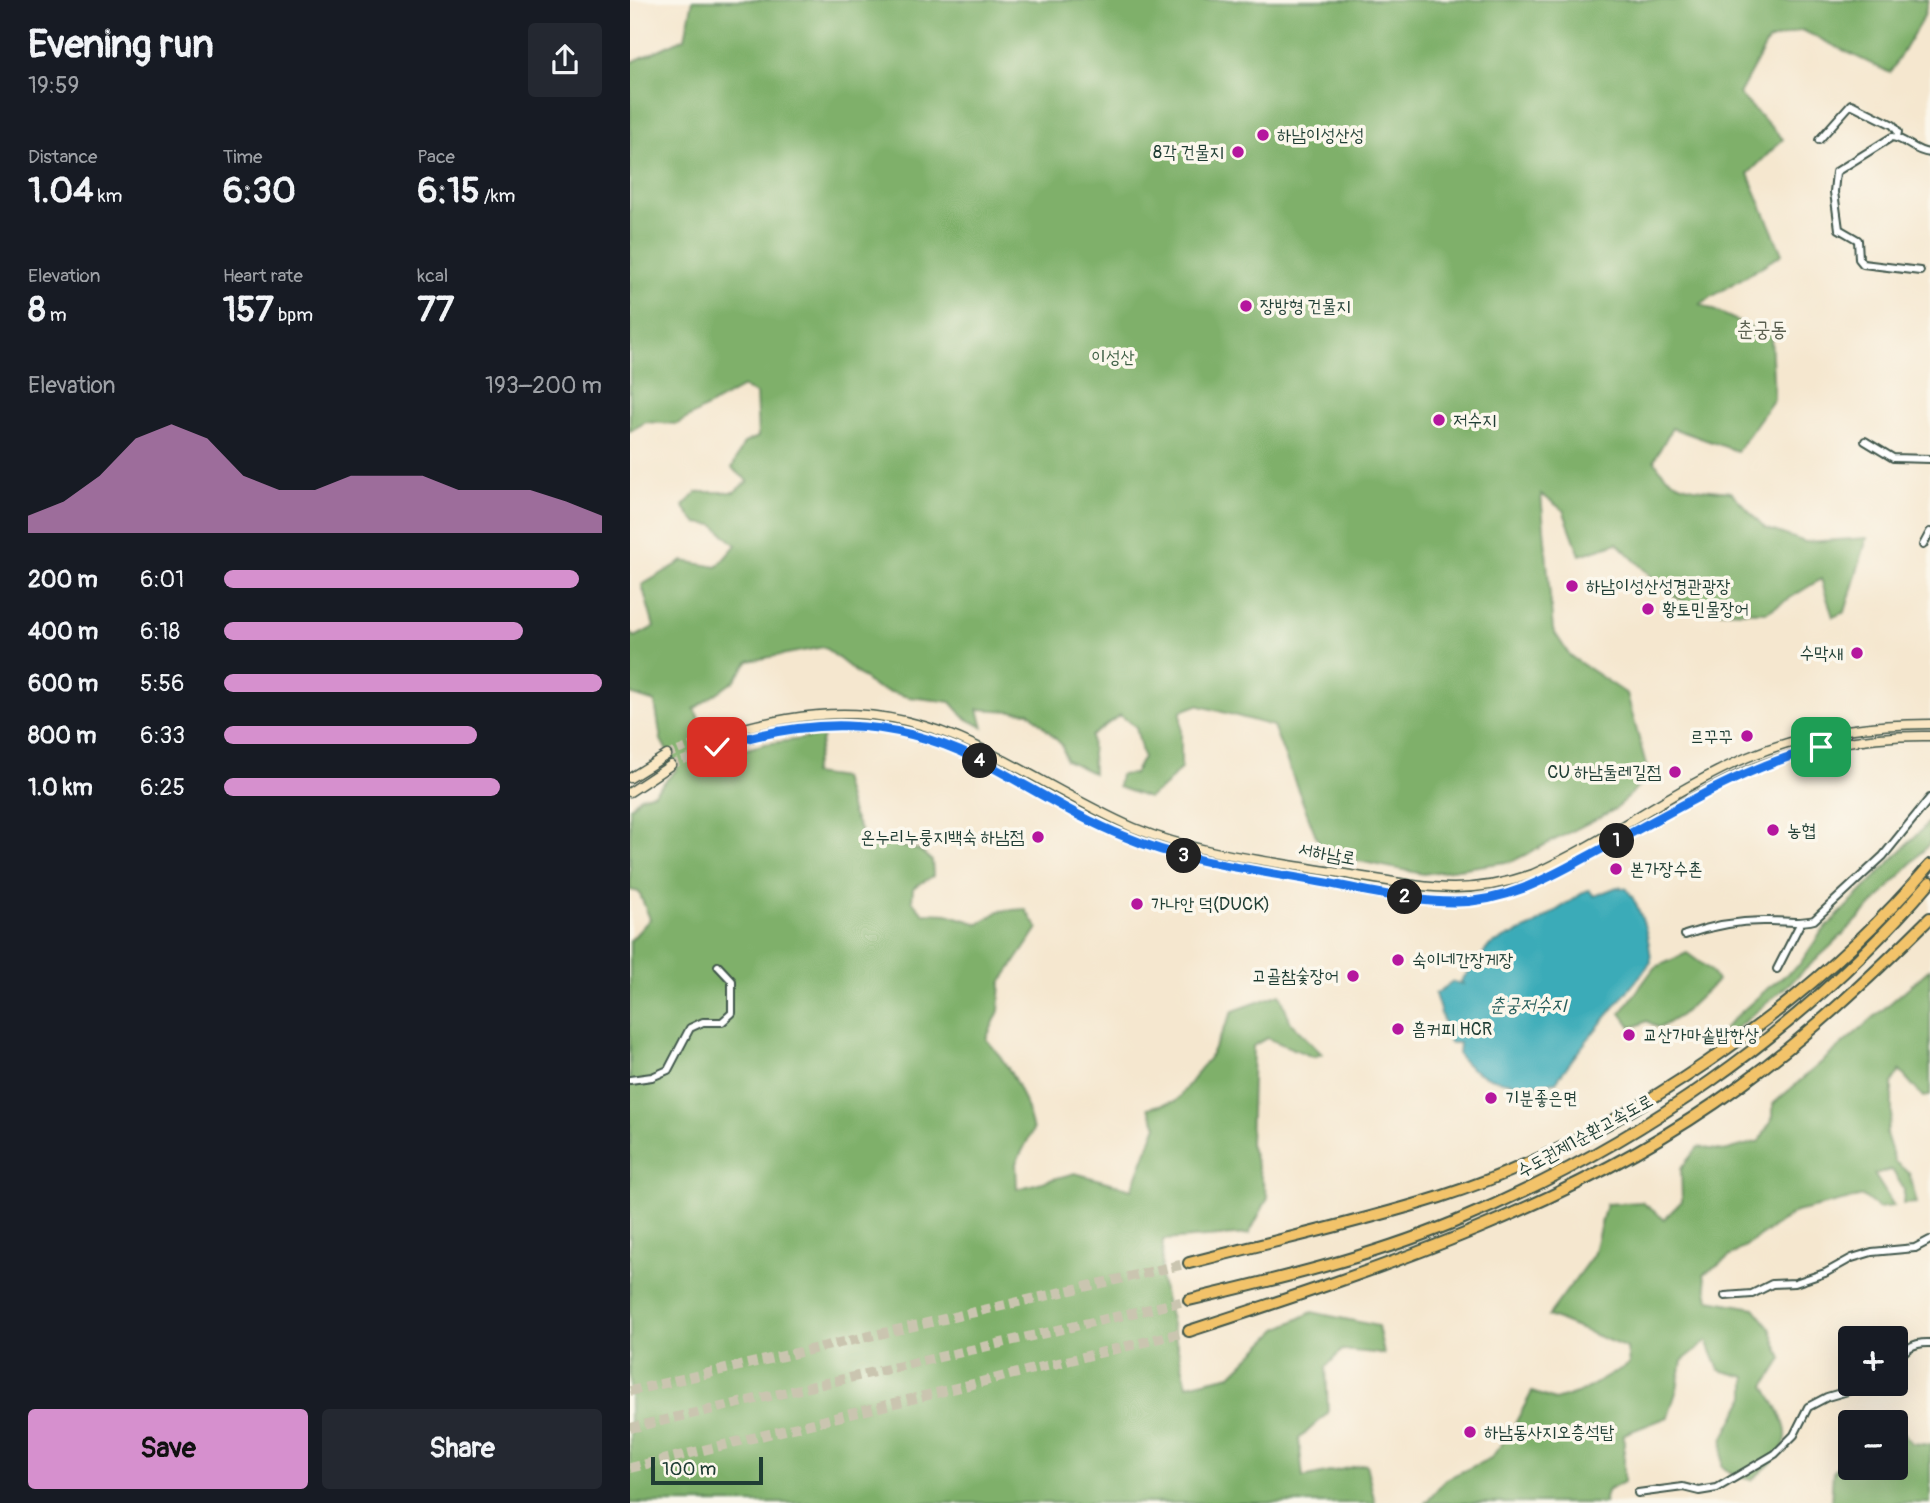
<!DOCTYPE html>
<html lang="en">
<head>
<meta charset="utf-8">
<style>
	:root { --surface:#171b24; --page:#242831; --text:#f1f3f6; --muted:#9ea1a6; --accent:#d690ce }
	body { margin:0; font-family:Pangolin,"Poor Story",sans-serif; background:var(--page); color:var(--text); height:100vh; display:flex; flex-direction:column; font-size:26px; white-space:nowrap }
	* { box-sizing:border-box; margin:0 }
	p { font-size:23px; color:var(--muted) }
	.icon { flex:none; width:38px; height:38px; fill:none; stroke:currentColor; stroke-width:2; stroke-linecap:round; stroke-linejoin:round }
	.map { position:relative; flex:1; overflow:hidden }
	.details { display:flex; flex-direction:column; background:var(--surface); width:630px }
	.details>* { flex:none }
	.tools { position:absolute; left:1208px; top:1326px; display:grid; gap:14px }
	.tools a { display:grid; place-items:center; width:70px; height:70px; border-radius:7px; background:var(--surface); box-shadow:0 7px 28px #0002; font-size:35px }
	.scale { position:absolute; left:21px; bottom:18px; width:112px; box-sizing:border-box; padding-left:7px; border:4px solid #1f3d34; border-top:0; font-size:19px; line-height:24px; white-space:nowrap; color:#1f3d34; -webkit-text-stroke:5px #fbf7ec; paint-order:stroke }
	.pin { position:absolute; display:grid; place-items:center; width:60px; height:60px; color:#fff; margin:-30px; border-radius:14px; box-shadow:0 4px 10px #0006 }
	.km { position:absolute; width:35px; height:35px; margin:-18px; border-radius:50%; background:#222; color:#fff; font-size:19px; line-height:35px; text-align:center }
	.round { display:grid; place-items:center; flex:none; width:74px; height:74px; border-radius:7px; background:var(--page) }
	.summary { display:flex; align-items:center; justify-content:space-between; height:119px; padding:0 28px }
	h1 { font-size:38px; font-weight:800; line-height:52px }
	.metrics { display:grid; grid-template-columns:repeat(3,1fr); gap:10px; height:119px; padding:7px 28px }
	.metrics div { display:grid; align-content:center }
	.metrics b { font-size:35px; font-weight:800 }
	.metrics small { font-size:19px; font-weight:400 }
	.metrics p { font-size:19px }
	.chart { height:196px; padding:14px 28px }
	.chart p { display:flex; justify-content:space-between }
	.chart svg { width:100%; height:126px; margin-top:7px; fill:var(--accent); opacity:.7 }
	.action { display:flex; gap:14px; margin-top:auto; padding:14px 28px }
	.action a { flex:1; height:80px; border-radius:7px; background:var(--accent); color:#111; font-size:28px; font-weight:800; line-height:80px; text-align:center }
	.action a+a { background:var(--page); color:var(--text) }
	ul { padding:0 28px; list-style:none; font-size:23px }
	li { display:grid; grid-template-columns:112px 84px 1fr; align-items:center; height:52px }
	li i { height:18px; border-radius:9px; background:var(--accent) }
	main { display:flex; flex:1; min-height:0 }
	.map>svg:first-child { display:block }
	.forest { fill:#7fb06a; stroke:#4f764f; stroke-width:2 }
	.water { fill:#3babb8; stroke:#2d7476; stroke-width:2 }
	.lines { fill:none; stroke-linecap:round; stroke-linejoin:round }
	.secondary-tunnel { stroke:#cac5b0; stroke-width:8; stroke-dasharray:8 4; stroke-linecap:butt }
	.highway-tunnel { stroke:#cac5b0; stroke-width:10; stroke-dasharray:10 5; stroke-linecap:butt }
	.street-casing { stroke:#3f564b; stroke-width:10 }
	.secondary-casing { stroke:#3f564b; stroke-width:11 }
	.highway-casing { stroke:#3f564b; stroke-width:14 }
	.street { stroke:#fff; stroke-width:6 }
	.secondary { stroke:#fae7c3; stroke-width:8 }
	.highway { stroke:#f2c36a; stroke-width:10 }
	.route-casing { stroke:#fff; stroke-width:14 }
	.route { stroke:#1a73e8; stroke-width:9 }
	.poi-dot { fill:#b5179e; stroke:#fbf7ec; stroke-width:2.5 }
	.labels { text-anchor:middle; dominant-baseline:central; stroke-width:7; stroke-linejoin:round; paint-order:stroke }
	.poi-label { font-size:18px; fill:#1f3d34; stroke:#fbf7ec; text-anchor:start }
	.park-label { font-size:18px; fill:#3f6146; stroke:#fbf7ec }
	.street-label { font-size:18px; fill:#1f3d34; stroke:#fbf7ec }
	.water-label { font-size:19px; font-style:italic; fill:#275e5c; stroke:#fbf7ec }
	.quarter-label { font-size:21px; fill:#5a5f50; stroke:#fbf7ec }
</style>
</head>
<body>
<main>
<section class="details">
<div class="summary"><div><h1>Evening run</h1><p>19:59</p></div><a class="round"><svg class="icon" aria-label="share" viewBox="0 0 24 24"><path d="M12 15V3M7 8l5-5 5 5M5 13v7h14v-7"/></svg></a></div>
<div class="metrics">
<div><p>Distance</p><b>1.04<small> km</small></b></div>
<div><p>Time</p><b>6:30</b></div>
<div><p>Pace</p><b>6:15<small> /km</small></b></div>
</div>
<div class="metrics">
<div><p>Elevation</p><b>8<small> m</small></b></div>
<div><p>Heart rate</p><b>157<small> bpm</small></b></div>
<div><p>kcal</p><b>77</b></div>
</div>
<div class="chart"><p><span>Elevation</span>193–200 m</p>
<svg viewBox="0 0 160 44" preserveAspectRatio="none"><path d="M0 44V38L10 33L20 24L30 11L40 6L50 11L60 24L70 29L80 29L90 24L100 24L110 24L120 29L130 29L140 29L150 33L160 38V44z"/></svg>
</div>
<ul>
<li><b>200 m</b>6:01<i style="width:94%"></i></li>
<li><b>400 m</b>6:18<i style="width:79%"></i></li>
<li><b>600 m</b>5:56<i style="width:100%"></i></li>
<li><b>800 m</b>6:33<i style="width:67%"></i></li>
<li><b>1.0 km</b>6:25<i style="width:73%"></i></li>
</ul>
<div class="action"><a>Save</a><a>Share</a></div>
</section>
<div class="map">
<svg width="1300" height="1503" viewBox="0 0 1300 1503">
	<rect width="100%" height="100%" fill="#fbf7ec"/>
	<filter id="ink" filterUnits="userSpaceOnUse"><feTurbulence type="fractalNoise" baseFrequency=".0143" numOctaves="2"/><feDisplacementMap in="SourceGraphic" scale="14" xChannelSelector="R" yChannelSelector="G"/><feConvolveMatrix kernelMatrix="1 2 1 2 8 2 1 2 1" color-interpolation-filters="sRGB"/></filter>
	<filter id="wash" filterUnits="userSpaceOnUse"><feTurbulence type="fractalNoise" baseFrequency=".00686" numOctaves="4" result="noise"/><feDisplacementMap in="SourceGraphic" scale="28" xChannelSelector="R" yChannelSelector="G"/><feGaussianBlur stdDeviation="1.57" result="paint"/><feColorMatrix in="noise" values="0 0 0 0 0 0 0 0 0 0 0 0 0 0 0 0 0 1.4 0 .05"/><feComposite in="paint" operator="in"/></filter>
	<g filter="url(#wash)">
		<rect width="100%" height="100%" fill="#f5e7cf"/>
		<g class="forest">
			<path d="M63,0H1298L1294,16L1260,73L1172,30L1138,41L1109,94L1153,139L1118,174L1152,254L1070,304L1141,336L1144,399L1107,451L1042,428L1024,460C1042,492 1068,488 1101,492L1135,528L1175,542L1237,538L1215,612L1203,617L1191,579L1137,612L1073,611L1039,594L987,543L950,555L933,510L911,494L923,630L940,656L997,694L1019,776L986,809L883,861L793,874L693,854L643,726L567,705L551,711V768L535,786L518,798L488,787L490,775L504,774L513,757L506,727L490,715L461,736L463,773L436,760L432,745L399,712L348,709L353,727L335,718L321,702L279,697L246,688L194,647L119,661L104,681L64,709L91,756L135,744L193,736L182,774L212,778L222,814L235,839L289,850L302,861L303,876L283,888L282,901L293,913L317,914L349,924L369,911L395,909L408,928L371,983L369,1011L356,1039C381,1067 394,1094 403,1130L386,1163L387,1189L445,1173L502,1189L527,1125L518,1108L546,1101L580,1056L603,1011L650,994L661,1023L692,1054L683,1057L637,1038L623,1046L620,1144L638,1198L619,1234L533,1240L531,1280L557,1385L601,1375L648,1329L682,1312L748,1326L754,1354L712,1350L696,1367L698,1413L669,1439L673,1478L736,1464L745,1503H0V941L20,919L9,892L0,890V808L10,797L24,793L47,769L31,740L25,702L0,694V632L5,637L24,627L12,585L53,561L87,567L106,545L84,525L66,523L53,506L67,492H104L118,481L102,468L114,443L128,437L126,394L113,387L47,424L16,422L0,431V63L55,38Z"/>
			<path d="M1300,821V843C1233,918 1170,979 1091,1040L1087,1039L1099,1023L1138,988L1169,965L1191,933Z"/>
			<polygon points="1057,953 1080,970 1087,981 1051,1015 1029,1028 1017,1021 1002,1028 991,1013 1024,968"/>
			<path d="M1300,969V1096L1293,1097L1270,1071L1262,1083V1115L1256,1134L1265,1162L1279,1173L1287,1203L1273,1204L1274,1189L1262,1170L1244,1174L1264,1206L1248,1208L1233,1196L1166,1212L1074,1274L1079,1300L1124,1308L1140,1328L1152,1359L1135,1386C1162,1435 1169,1442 1121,1480L1101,1474L1092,1466L1093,1439L1116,1396V1377L1089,1370L1077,1341L1052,1361L1047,1389L1038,1417L994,1434V1482L977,1491L974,1503H795L816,1479L861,1458L880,1433L902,1392L925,1400L953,1391L999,1364L997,1348L918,1316L963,1255L976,1204L1012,1202L1034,1219L1052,1201L1051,1168L1068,1147L1094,1151L1130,1141L1143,1117V1104Z"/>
			<polygon points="1269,1429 1282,1443 1300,1445 1300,1503 1201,1503 1203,1472 1220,1454 1220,1468 1265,1468 1265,1430"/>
		</g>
		<path class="water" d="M987,887L997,889C1011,908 1020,939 1021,962C991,1001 953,1041 926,1082C895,1087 846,1084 828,1054L829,1043H820L805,994L823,982L833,984L831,981L860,945L901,927L956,891L959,890L964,896Z"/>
	</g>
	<g filter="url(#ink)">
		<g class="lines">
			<g class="secondary-tunnel">
				<polyline points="37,755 83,737"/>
				<polyline points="41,765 87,747"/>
			</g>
			<g class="highway-tunnel">
				<polyline points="0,1391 559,1263"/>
				<polyline points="0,1428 559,1300"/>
				<polyline points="0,1468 559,1331"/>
			</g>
			<defs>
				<g id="street">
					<polyline points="1189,140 1221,104 1263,125 1268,132 1267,137"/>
					<path d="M1290,271L1233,264L1229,259L1228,240L1209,229L1204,192L1206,172L1262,137C1277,139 1282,151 1300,153"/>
					<polyline points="1235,441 1263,458 1300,459"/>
					<polyline points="1293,545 1300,532"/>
					<path d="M1055,935C1083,925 1111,920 1141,921C1156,921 1169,924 1184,920L1253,856L1300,798"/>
					<polyline points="1147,969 1170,924"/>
					<polyline points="0,1080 22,1077 38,1070 60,1028 73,1022 92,1022 102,1013 102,981 88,966"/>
					<polyline points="1095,1296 1122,1294 1142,1284 1165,1283 1195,1273 1222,1258 1242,1252 1285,1248 1300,1240"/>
					<path d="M1265,1364C1274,1349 1283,1342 1300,1343"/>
					<polyline points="1008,1493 1053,1487 1069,1491 1087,1488 1145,1454 1164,1435 1178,1407 1197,1397 1242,1384"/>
				</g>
				<g id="secondary">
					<path d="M83,737C188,705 264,702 364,755C411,779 456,807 504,828C572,856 649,862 721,875C791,886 833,898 903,874C977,841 1043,789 1118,757C1175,733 1238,724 1300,724"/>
					<path d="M87,747C176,718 258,716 344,758C396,783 444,817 498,838C554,861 615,868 674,879C718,887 762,898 807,901C869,906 918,879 970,850C1014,825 1060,798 1106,776C1166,748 1234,735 1300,736"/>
					<polyline points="0,778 37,755"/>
					<polyline points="0,792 41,765"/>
				</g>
				<g id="highway">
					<path d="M559,1263C643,1241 728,1223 810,1197C988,1140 1180,1006 1300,865"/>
					<path d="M559,1300C648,1279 737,1258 822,1223C1004,1148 1172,1032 1300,882"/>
					<path d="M559,1331C749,1269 945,1206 1109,1086C1178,1036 1240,978 1300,918"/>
				</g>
			</defs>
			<use href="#street" class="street-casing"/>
			<use href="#secondary" class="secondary-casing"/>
			<use href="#highway" class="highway-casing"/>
			<use href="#street" class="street"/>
			<use href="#secondary" class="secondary"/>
			<use href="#highway" class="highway"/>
		</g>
	</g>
	<g class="lines" filter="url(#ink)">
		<defs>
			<path id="route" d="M87,747C176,718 259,716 345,758C396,784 443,816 496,837C557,863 626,870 691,882C735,890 780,902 825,902C883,902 928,872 977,846C1047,809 1114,767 1191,747"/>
		</defs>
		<use href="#route" class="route-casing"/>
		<use href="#route" class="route"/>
	</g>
	<g class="poi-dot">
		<circle cx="633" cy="135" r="7"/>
		<circle cx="608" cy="152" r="7"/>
		<circle cx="616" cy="306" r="7"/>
		<circle cx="809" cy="420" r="7"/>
		<circle cx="942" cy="586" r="7"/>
		<circle cx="1018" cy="609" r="7"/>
		<circle cx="1227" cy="653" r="7"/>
		<circle cx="1117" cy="736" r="7"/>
		<circle cx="1045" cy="772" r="7"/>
		<circle cx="1143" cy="830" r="7"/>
		<circle cx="408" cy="837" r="7"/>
		<circle cx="986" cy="869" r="7"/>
		<circle cx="507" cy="904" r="7"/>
		<circle cx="768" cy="960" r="7"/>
		<circle cx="723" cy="976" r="7"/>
		<circle cx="768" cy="1029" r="7"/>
		<circle cx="999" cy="1035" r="7"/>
		<circle cx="861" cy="1098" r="7"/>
		<circle cx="840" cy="1432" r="7"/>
	</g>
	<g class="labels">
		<g class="poi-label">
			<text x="647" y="135">하남이성산성</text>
			<text x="594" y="152" text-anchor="end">8각 건물지</text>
			<text x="630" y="306">장방형 건물지</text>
			<text x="823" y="420">저수지</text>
			<text x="956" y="586">하남이성산성경관광장</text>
			<text x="1032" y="609">황토민물장어</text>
			<text x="1213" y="653" text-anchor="end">수막새</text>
			<text x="1103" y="736" text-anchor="end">르꾸꾸</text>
			<text x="1031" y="772" text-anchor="end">CU 하남둘레길점</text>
			<text x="1157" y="830">농협</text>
			<text x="394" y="837" text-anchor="end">온누리누룽지백숙 하남점</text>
			<text x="1000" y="869">본가장수촌</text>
			<text x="521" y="904">가나안 덕(DUCK)</text>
			<text x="782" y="960">숙이네간장게장</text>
			<text x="709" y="976" text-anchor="end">고골참숯장어</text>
			<text x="782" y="1029">흠커피 HCR</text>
			<text x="1013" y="1035">교산가마솥밥한상</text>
			<text x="875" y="1098">기분좋은면</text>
			<text x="854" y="1432">하남동사지오층석탑</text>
		</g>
		<g class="park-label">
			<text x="483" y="357">이성산</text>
		</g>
		<g class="street-label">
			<text transform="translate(697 854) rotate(10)">서하남로</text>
			<text transform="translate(955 1136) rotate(-29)">수도권제1순환고속도로</text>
		</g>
		<g class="water-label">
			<text x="898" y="1005">춘궁저수지</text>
		</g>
		<g class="quarter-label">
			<text x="1132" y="329">춘궁동</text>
		</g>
	</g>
</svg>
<div class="tools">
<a>+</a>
<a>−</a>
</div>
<div class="scale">100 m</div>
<div class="pin" style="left:1191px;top:747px;background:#1e9e55"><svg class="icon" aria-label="arrive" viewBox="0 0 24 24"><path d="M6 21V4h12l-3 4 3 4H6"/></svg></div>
<div class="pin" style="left:87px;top:747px;background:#d93025"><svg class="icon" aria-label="check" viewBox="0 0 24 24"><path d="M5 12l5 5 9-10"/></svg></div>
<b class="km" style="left:987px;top:841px">1</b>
<b class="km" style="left:775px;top:897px">2</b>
<b class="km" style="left:554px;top:856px">3</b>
<b class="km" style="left:350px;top:761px">4</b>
</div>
</main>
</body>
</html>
